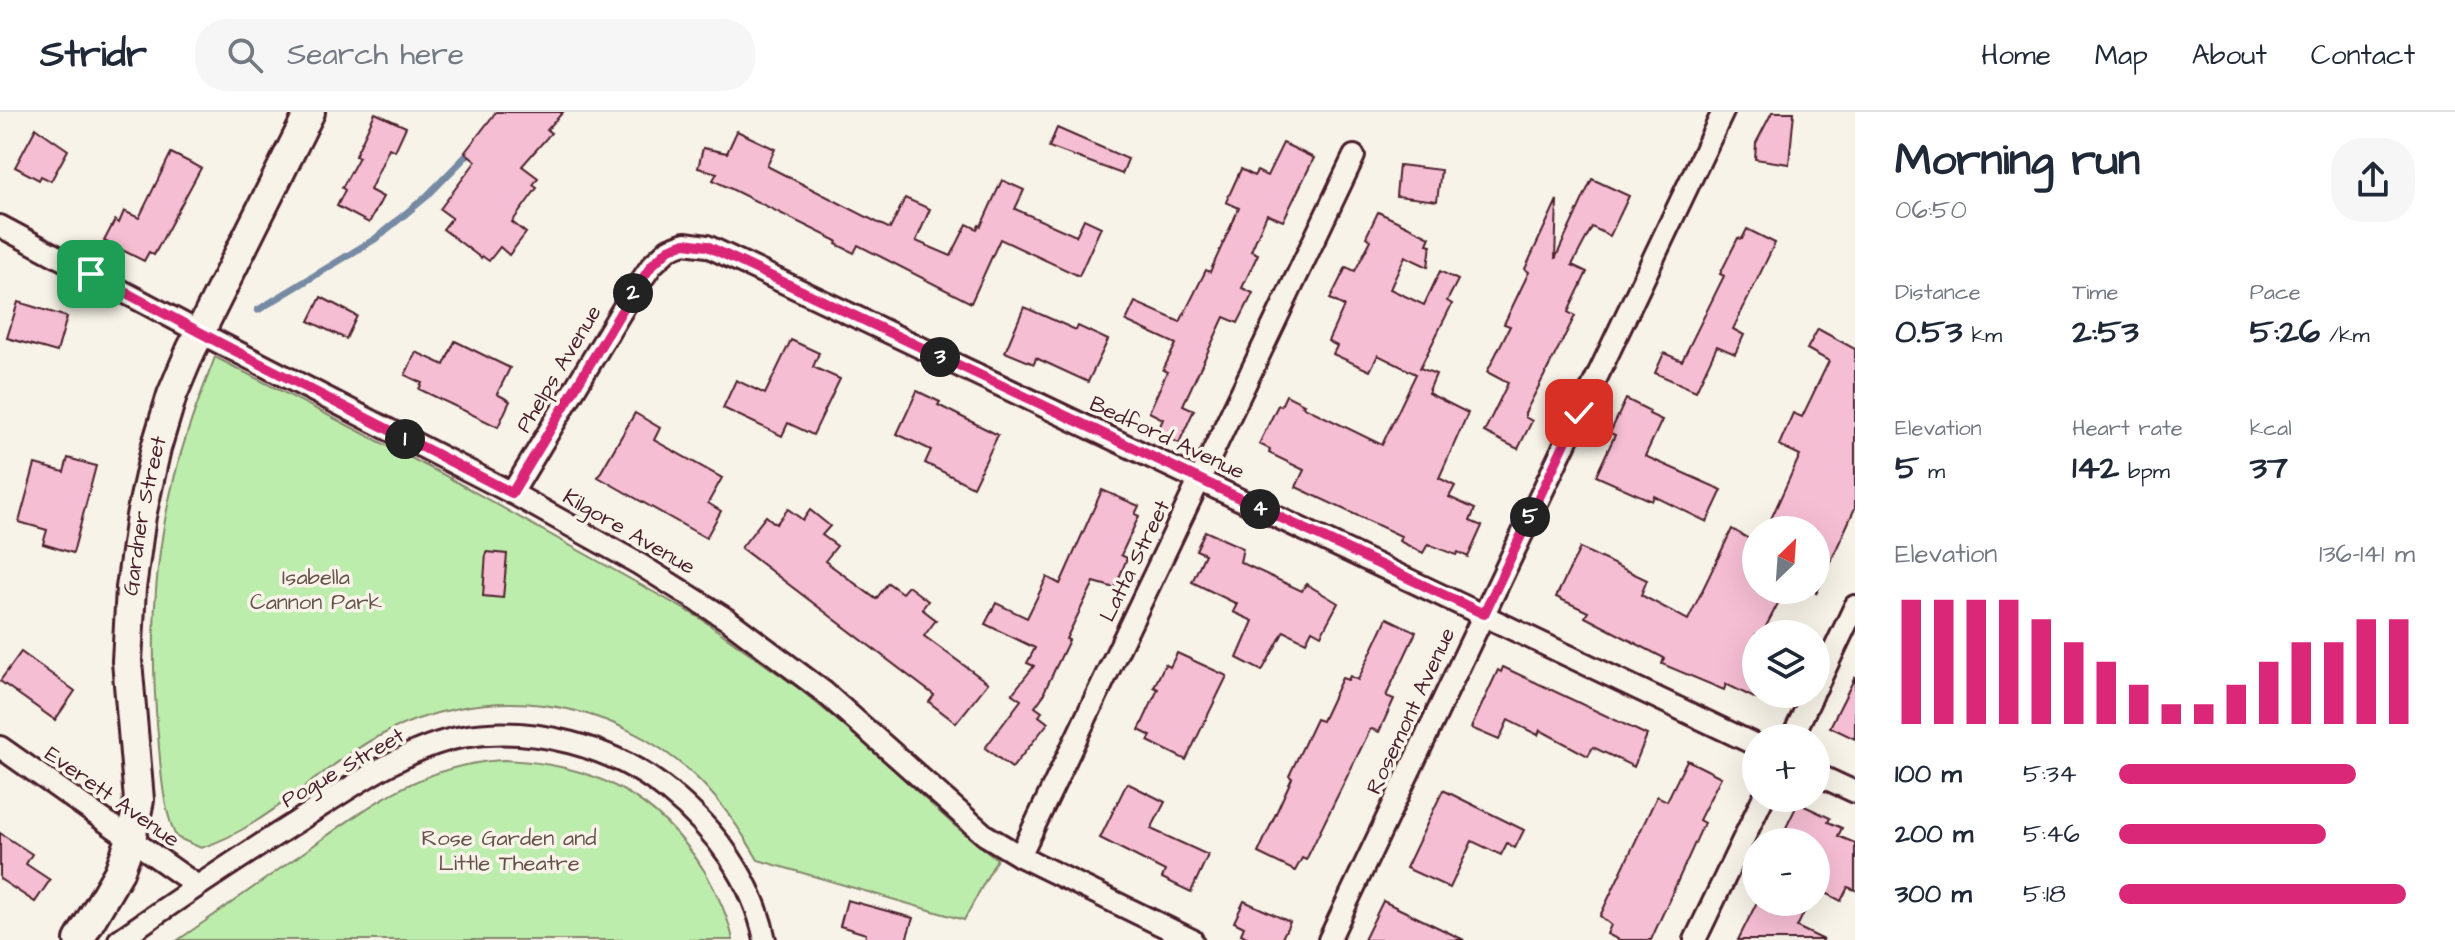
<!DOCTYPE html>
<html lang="en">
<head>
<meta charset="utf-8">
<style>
	:root { --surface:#fff; --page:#f6f6f7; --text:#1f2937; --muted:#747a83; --line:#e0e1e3; --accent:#db2777 }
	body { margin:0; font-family:"Architects Daughter",sans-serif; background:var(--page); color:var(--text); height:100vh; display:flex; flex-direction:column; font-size:30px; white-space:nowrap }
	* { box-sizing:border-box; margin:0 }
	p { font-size:26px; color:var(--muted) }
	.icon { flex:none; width:44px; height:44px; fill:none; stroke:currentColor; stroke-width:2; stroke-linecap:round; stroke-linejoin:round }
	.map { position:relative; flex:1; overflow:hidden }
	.drawer { display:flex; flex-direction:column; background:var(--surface); width:600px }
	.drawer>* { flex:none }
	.needle { width:52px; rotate:25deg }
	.controls { position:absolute; left:1742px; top:404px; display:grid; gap:16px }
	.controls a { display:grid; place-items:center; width:88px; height:88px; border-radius:50%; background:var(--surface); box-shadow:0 8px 32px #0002; font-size:40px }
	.pin { position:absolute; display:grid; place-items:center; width:68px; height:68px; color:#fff; margin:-34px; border-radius:16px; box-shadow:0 4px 12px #0006 }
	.km { position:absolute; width:40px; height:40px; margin:-20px; border-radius:50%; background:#222; color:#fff; font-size:22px; line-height:40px; text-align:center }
	.round { display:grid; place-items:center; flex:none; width:84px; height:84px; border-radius:32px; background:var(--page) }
	.summary { display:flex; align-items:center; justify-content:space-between; height:136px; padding:0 40px }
	h1 { font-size:44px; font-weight:700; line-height:60px }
	.metrics { display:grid; grid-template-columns:repeat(3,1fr); gap:12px; height:136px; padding:8px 40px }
	.metrics div { display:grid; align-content:center }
	.metrics b { font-size:34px; font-weight:700 }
	.metrics small { font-size:22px; font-weight:400 }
	.metrics p { font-size:22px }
	.chart { height:224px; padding:16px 40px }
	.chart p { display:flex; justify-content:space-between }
	.chart svg { width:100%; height:144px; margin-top:8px; stroke:var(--accent); stroke-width:6 }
	ul { padding:0 40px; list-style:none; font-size:26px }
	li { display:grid; grid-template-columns:128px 96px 1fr; align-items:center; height:60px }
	li i { height:20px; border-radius:10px; background:var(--accent) }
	header { display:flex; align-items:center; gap:48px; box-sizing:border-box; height:112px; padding:0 40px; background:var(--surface); border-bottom:2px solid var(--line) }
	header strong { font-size:38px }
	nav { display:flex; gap:44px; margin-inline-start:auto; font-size:28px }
	.search { width:560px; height:72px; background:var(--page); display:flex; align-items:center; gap:20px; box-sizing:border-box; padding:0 28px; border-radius:32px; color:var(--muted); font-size:30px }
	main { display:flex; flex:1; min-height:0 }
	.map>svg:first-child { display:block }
	.green { fill:#bdedac; stroke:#84866c; stroke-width:2 }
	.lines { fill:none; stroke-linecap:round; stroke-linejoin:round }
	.stream { stroke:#768aa4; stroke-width:7 }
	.building { fill:#f6bed3; stroke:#4a1f2b; stroke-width:2 }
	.street-casing { stroke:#4a1f2b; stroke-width:26 }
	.secondary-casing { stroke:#4a1f2b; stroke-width:34 }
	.street { stroke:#f7f3e8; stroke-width:20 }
	.secondary { stroke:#f7f3e8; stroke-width:28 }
	.route-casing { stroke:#fff; stroke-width:16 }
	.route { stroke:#db2777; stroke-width:10 }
	.labels { text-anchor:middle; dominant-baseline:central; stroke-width:7; stroke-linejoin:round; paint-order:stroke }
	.street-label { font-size:22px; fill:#4a1f2b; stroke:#f7f3e8 }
	.park-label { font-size:22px; fill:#67524b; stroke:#f7f3e8 }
</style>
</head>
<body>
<header>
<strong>Stridr</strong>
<div class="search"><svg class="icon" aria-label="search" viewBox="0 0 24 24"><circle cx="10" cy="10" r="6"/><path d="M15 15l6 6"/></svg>Search here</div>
<nav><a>Home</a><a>Map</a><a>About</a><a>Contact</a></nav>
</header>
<main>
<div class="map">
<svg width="1855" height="828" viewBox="0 0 1855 828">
	<rect width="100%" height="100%" fill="#f7f3e8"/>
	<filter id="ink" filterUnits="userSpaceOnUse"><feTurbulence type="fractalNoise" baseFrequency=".0125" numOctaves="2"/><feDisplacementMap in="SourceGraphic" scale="16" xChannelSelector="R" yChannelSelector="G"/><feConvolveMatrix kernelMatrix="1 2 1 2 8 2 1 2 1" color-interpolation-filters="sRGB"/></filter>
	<g filter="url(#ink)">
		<g class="green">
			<path d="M215,245L442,362L700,506L797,575L860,627L955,714L997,747L964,808L758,748C742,720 724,693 701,670C613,582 482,568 375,626C316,659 266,715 201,736L176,725C162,693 161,658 158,623C150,539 153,449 174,367C184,325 200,285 215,245Z"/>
			<path d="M503,648C591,651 658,683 705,760C717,781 728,803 733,828H178C219,800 259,771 300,743C365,697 421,652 503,648Z"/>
		</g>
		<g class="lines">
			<polyline class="stream" points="258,198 375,127 427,84 473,37"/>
		</g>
		<g class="building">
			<polygon points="496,0 563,0 547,18 551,21 522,54 538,66 533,73 537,76 512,110 526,121 509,143 500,135 489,149 482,144 481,146 443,117 452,106 440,97 476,49 465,40"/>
			<polygon points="1772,0 1794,0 1789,52 1755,47 1756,31"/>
			<polygon points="375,1 406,15 395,39 389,36 370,78 383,85 369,111 337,94 345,78 342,76 359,45 355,44"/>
			<polygon points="36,16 68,38 51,69 41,64 39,68 15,55"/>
			<polygon points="1057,16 1128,47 1122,62 1049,35"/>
			<polygon points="737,19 775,37 767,54 890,117 905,86 930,97 916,129 951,144 967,112 977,117 979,113 981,114 1002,68 1024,78 1015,97 1076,124 1084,107 1101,115 1079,164 1000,127 971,191 858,133 854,141 836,132 837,129 713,68 717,61 698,56 703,36 727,41"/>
			<polygon points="1283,31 1314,46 1283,109 1267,102 1251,139 1258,142 1242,176 1253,181 1238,211 1224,205 1183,293 1194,298 1179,331 1157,321 1163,307 1149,300 1167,260 1163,258 1176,232 1126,209 1135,190 1180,210 1206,158 1210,160 1239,96 1226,90 1241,57 1254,64 1257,59 1267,64"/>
			<polygon points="171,41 201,56 154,143 149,140 144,149 104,129 115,108 119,111 124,99 139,106"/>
			<polygon points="1399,53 1441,58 1437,89 1396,84"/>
			<polygon points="1592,67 1629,84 1610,124 1592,115 1572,153 1587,160 1568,200 1575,204 1525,301 1525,305 1532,309 1518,337 1484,320 1508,271 1487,260 1510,214 1504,212 1529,160 1525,157 1557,88 1555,147"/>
			<polygon points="1378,100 1430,125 1427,132 1431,133 1428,155 1405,144 1390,177 1424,193 1440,159 1458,168 1447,189 1452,192 1420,256 1436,262 1428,281 1468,301 1439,366 1455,374 1449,385 1475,397 1470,409 1482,414 1468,445 1458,440 1456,443 1428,432 1423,441 1399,429 1401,424 1296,375 1304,358 1269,341 1270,337 1259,332 1278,293 1281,294 1286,283 1304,292 1302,294 1382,333 1416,262 1378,243 1370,259 1333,242 1337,234 1328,229 1344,194 1330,187 1346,155 1355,159 1371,128 1366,125"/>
			<polygon points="1747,117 1775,131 1733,217 1744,223 1735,242 1717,234 1696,279 1655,261 1664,241 1682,249 1724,164 1720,162 1738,126 1742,127"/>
			<polygon points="321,185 357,204 346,227 309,209"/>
			<polygon points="18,190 67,205 57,240 7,226"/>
			<polygon points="1024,195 1076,218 1078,214 1108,228 1088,270 1036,246 1034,252 1005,240"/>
			<polygon points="1818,217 1855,237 1855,396 1816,482 1816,418 1766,418 1800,343 1779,333 1793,301 1802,305 1829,249 1807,237"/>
			<polygon points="791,228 819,241 813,255 840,267 813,323 788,311 782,324 723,296 736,268 765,282"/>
			<polygon points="455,229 510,256 497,282 510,289 498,315 419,277 422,271 405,263 416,240 444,253"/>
			<polygon points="917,279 940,290 938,293 998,323 973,375 925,351 931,338 897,322"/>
			<polygon points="1626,287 1650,299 1649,302 1662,308 1645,344 1722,378 1707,410 1654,384 1652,389 1596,364 1615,323 1610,321"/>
			<polygon points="635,301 660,316 654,328 722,366 708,391 721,399 706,426 598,365"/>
			<polygon points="68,346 96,354 73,441 43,432 47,418 19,410 35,352 64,360"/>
			<polygon points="1102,378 1139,394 1135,402 1139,404 1121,443 1127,446 1115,476 1094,470 1066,527 1069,528 1044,580 1045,581 1035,595 1042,600 1039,604 1048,611 1012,656 985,636 1021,588 1012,582 1034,554 1027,551 1035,536 985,512 996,491 1027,506 1047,465 1060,472"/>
			<polygon points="788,397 803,408 810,398 830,414 822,423 837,434 825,449 876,487 888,471 902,481 908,474 928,489 922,497 936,508 924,524 988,571 956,611 929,590 934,583 741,436 766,404 776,412"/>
			<polygon points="1732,417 1756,431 1756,478 1785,478 1762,522 1756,522 1756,587 1726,572 1724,578 1662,552 1664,546 1585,505 1588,500 1556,485 1580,436 1647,468 1641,483 1688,508"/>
			<polygon points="1205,419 1243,436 1240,450 1302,479 1306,472 1338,491 1321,523 1312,518 1306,530 1284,519 1262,559 1237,546 1253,509 1233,500 1237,492 1192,470 1205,442 1196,438"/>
			<polygon points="486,440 507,442 503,486 483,484"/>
			<polygon points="1387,506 1416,520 1386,584 1394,587 1379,620 1372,617 1370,618 1306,748 1302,746 1295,759 1258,741 1292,666 1289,664 1316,607 1322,609 1342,566 1348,568 1350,564 1358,568"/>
			<polygon points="21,540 75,579 55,608 0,569"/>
			<polygon points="1177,541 1227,564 1186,648 1148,629 1151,624 1139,618 1158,577 1154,575 1165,552 1170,555"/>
			<polygon points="1503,555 1647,623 1634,655 1593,635 1588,644 1540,618 1538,623 1508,608 1499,628 1471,616 1498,558 1501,560"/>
			<polygon points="1855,565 1855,627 1830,615"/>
			<polygon points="1687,648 1721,665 1699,708 1704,711 1651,828 1619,828 1607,822 1611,813 1600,804 1657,684 1667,689"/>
			<polygon points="1127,671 1165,690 1151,717 1208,743 1191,780 1162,766 1165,759 1100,726"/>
			<polygon points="1443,678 1524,718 1515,736 1507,731 1501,743 1472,729 1450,776 1406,756"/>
			<polygon points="1798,691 1830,706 1828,710 1842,716 1838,724 1855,731 1855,778 1848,775 1841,789 1822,779 1832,760 1816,753 1816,730 1779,730"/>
			<polygon points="0,721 32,742 26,752 50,768 35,790 0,767"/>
			<polygon points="847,788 913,806 906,828 865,828 866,822 840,814"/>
			<polygon points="1244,789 1290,810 1281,828 1252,828 1241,822 1244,815 1234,810"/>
			<polygon points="1383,789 1464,828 1364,828"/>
			<polygon points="1757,790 1809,790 1797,815 1824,828 1738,828"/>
		</g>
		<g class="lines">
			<defs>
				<g id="street">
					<polyline points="0,114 218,230 512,381 639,452 728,508 824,580 985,723 1020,744 1192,828"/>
					<polyline points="512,381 630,185 652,153 669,137 685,131 707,134 1756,633"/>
					<polyline points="1816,576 1855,494"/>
					<polyline points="1792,626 1813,582"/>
					<polyline points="0,635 196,773"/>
					<polyline points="1816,662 1855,680"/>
					<polyline points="1020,744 1354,44"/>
					<path d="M119,828C179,786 239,746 301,707C348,677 406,635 462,625C532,613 613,634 668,679C715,717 753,768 765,828"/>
					<polyline points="1329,828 1723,0"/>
					<polyline points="1695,828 1763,686"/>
				</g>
				<g id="secondary">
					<path id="s1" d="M79,828L119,760L131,727L139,688L127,549L131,476L141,404L156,336L172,283L191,238L310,0"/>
				</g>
			</defs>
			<use href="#street" class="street-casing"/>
			<use href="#secondary" class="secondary-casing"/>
			<use href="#street" class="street"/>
			<use href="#secondary" class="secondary"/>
		</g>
	</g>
	<g class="lines" filter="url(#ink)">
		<defs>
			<polyline id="route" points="91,162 218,230 512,381 630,185 652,153 669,137 685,131 707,134 1484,502 1579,301"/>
		</defs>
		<use href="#route" class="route-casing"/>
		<use href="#route" class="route"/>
	</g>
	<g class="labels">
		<g class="street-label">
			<text transform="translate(559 257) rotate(-59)">Phelps Avenue</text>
			<text transform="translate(1167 326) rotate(25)">Bedford Avenue</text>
			<text stroke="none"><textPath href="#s1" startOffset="440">Gardner Street</textPath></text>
			<text transform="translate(629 420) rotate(30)">Kilgore Avenue</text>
			<text transform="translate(1135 449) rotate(-64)">Latta Street</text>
			<text transform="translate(1411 599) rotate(-65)">Rosemont Avenue</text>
			<text transform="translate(343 656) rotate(-30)">Pogue Street</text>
			<text transform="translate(112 685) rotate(35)">Everett Avenue</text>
		</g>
		<g class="park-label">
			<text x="316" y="465">Isabella<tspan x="316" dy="25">Cannon Park</tspan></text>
			<text x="509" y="726">Rose Garden and<tspan x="509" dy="25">Little Theatre</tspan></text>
		</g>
	</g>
</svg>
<div class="controls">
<a><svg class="needle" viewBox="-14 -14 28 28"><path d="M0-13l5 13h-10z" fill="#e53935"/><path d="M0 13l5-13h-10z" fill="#747a83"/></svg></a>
<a><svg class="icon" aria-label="layers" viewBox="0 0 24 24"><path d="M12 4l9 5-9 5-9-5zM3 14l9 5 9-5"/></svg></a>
<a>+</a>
<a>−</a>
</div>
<div class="pin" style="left:91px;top:162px;background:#1e9e55"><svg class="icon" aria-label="arrive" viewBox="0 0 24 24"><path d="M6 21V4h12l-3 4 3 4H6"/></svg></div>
<div class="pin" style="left:1579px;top:301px;background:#d93025"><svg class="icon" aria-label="check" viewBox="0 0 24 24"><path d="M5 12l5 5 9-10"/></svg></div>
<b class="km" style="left:405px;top:327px">1</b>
<b class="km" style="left:633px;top:181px">2</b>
<b class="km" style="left:940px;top:245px">3</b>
<b class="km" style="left:1260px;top:397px">4</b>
<b class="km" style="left:1530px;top:405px">5</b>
</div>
<section class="drawer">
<div class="summary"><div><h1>Morning run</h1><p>06:50</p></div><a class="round"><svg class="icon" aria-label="share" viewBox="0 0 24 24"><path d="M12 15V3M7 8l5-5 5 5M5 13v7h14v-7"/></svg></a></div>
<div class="metrics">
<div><p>Distance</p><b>0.53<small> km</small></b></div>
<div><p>Time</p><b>2:53</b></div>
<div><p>Pace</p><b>5:26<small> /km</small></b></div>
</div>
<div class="metrics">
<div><p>Elevation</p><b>5<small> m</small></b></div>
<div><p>Heart rate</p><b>142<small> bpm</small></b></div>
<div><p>kcal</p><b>37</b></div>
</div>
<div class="chart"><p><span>Elevation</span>136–141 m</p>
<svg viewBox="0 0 160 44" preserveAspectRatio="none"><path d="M5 44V6M15 44V6M25 44V6M35 44V6M45 44V12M55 44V19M65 44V25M75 44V32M85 44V38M95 44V38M105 44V32M115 44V25M125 44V19M135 44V19M145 44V12M155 44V12"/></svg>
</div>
<ul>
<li><b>100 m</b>5:34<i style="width:80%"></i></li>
<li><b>200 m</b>5:46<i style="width:70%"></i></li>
<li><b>300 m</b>5:18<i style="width:97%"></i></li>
</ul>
</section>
</main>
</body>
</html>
